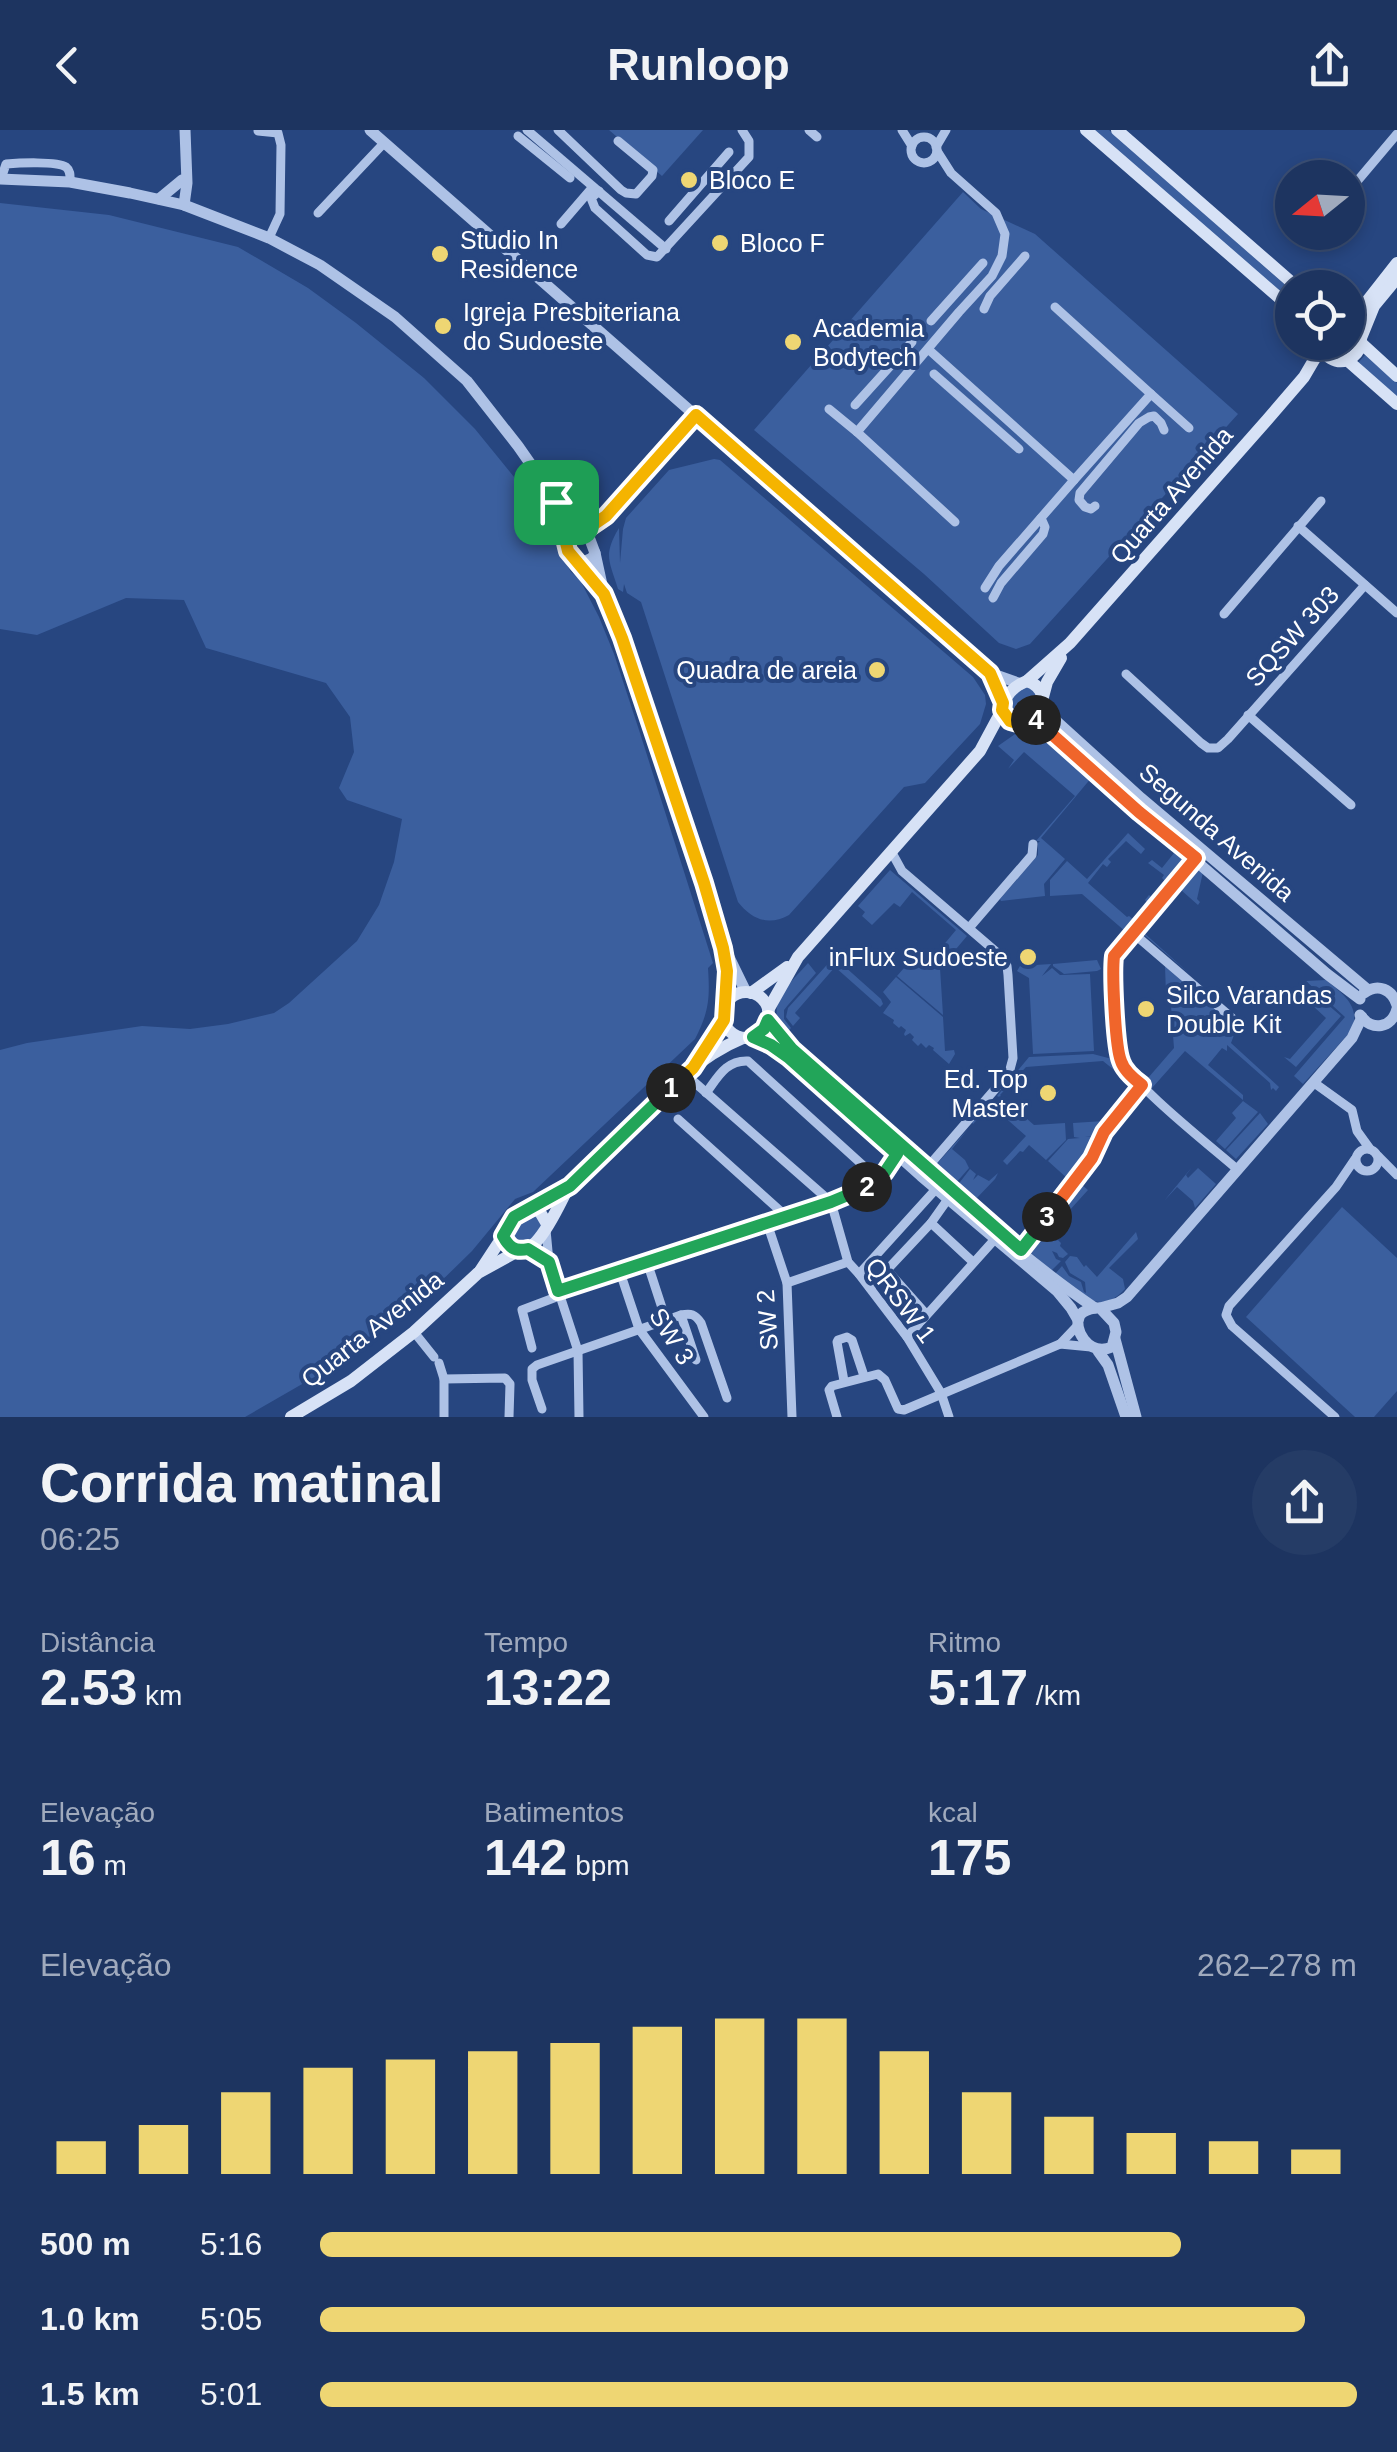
<!DOCTYPE html>
<html lang="pt">
<head>
<meta charset="utf-8">
<style>
	:root { --surface:#1d3460; --page:#253c66; --text:#f1f3f6; --muted:#a0aabd; --line:#3b4f75; --accent:#eed673 }
	body { margin:0; font-family:Arial,sans-serif; background:var(--page); color:var(--text); height:100vh; display:flex; flex-direction:column; font-size:38px; white-space:nowrap }
	* { box-sizing:border-box; margin:0 }
	p { font-size:32px; color:var(--muted) }
	.icon { flex:none; width:55px; height:55px; fill:none; stroke:currentColor; stroke-width:2; stroke-linecap:round; stroke-linejoin:round }
	.map { position:relative; height:1287px; overflow:hidden }
	.panel { display:flex; flex-direction:column; background:var(--surface); flex:1 }
	.panel>* { flex:none }
	.needle { width:65px; rotate:252deg }
	.fabs { position:absolute; left:1275px; top:30px; display:grid; gap:20px }
	.fabs a { display:grid; place-items:center; width:90px; height:90px; border-radius:50%; background:var(--surface); box-shadow:0 5px 15px #0003,0 0 0 2px var(--line); font-size:50px }
	.pin { position:absolute; display:grid; place-items:center; width:85px; height:85px; color:#fff; margin:-42px; border-radius:20px; box-shadow:0 5px 15px #0006 }
	.km { position:absolute; width:50px; height:50px; margin:-25px; border-radius:50%; background:#222; color:#fff; font-size:28px; line-height:50px; text-align:center }
	.round { display:grid; place-items:center; flex:none; width:105px; height:105px; border-radius:52px; background:var(--page) }
	.headline { display:flex; align-items:center; justify-content:space-between; height:170px; padding:0 40px }
	h1 { font-size:55px; font-weight:800; line-height:75px }
	.figures { display:grid; grid-template-columns:repeat(3,1fr); gap:15px; height:170px; padding:10px 40px }
	.figures div { display:grid; align-content:center }
	.figures b { font-size:50px; font-weight:800 }
	.figures small { font-size:28px; font-weight:400 }
	.figures p { font-size:28px }
	.chart { height:280px; padding:20px 40px }
	.chart p { display:flex; justify-content:space-between }
	.chart svg { width:100%; height:180px; margin-top:10px; stroke:var(--accent); stroke-width:6 }
	ul { padding:0 40px; list-style:none; font-size:32px }
	li { display:grid; grid-template-columns:160px 120px 1fr; align-items:center; height:75px }
	li i { height:25px; border-radius:12px; background:var(--accent) }
	header { display:flex; justify-content:space-between; align-items:center; height:130px; padding:0 40px; background:var(--surface); font-size:45px; font-weight:800 }
	.map>svg:first-child { display:block }
	.green { fill:#3b5f9e }
	.lines { fill:none; stroke-linecap:round; stroke-linejoin:round }
	.minor { stroke:#aec2e6; stroke-width:9 }
	.tertiary { stroke:#aec2e6; stroke-width:11 }
	.secondary { stroke:#d7e2f6; stroke-width:12 }
	.split-1-casing { stroke:#fff; stroke-width:20 }
	.split-2-casing { stroke:#fff; stroke-width:20 }
	.split-3-casing { stroke:#fff; stroke-width:20 }
	.split-4-casing { stroke:#fff; stroke-width:20 }
	.split-5-casing { stroke:#fff; stroke-width:20 }
	.split-1 { stroke:#f5b400; stroke-width:12 }
	.split-2 { stroke:#22a559; stroke-width:12 }
	.split-3 { stroke:#22a559; stroke-width:12 }
	.split-4 { stroke:#f0652b; stroke-width:12 }
	.split-5 { stroke:#f5b400; stroke-width:12 }
	.poi-dot { fill:#eed673; stroke:#274680; stroke-width:4 }
	.labels { text-anchor:middle; dominant-baseline:central; stroke-width:8; stroke-linejoin:round; paint-order:stroke }
	.poi-label { font-size:25px; fill:#fff; stroke:#274680; text-anchor:start }
	.street-label { font-size:25px; fill:#fff; stroke:#274680 }
</style>
</head>
<body>
<header><svg class="icon" aria-label="back" viewBox="0 0 24 24"><path d="M15 5l-7 7 7 7"/></svg>Runloop<svg class="icon" aria-label="share" viewBox="0 0 24 24"><path d="M12 15V3M7 8l5-5 5 5M5 13v7h14v-7"/></svg></header>
<div class="map">
<svg width="1397" height="1287" viewBox="0 0 1397 1287">
	<rect width="100%" height="100%" fill="#274680"/>
	<g class="green">
		<polygon points="609,0 703,0 662,46"/>
		<polygon points="1092,0 1109,0 1124,13 1292,161 1292,176"/>
		<polygon points="963,62 981,79 1035,104 1238,284 1030,514 1016,519 999,513 924,444 754,300"/>
		<path d="M0,73L109,85L238,117L308,158L356,193L424,248L475,299L514,347L541,388L571,442L580,450L599,487L614,524L639,600L713,833L708,838C710,868 709,882 695,909L533,1062L515,1069L472,1121L426,1166L330,1238L245,1287H0V920L27,913L142,896L190,899L228,894L274,883L289,873L357,811L379,775L394,732L402,689L347,670L339,658L354,622L350,587L326,553L206,518L184,470L126,468L37,505L0,499Z"/>
		<polygon points="1365,225 1397,253 1397,267 1358,233"/>
		<path d="M714,329L720,330L973,547L985,565L986,574L980,594L925,653L904,657L789,785C769,796 752,790 738,772L641,472L627,463L624,454L623,462L618,459C609,430 603,425 619,398L620,433L623,399L626,388L669,340Z"/>
		<path d="M1031,554L1038,572L1026,587H1008C1008,563 1011,563 1031,554Z"/>
		<polygon points="1027,599 1042,603 1092,647 1041,708 1065,729 1044,754 1045,766 1001,771 1000,769 1038,725 1038,713 1040,711 1036,711 1075,666 1024,622 1008,639 1014,630 998,616 1018,602"/>
		<polygon points="1128,703 1145,719 1141,724 1126,711 1108,729 1111,732 1107,737 1103,734 1088,753 1127,787 1129,786 1134,790 1148,774 1145,770 1149,765 1153,768 1167,753 1162,748 1164,745 1148,733 1152,730 1162,738 1174,723 1167,712 1187,731 1126,802 1082,764 1050,766 1050,750 1067,731 1087,749"/>
		<polygon points="1197,737 1203,742 1197,769 1200,772 1198,775 1181,760 1143,802 1191,845 1142,803 1142,800"/>
		<polygon points="890,740 967,806 940,838 943,885 897,846 911,830 905,824 907,821 926,836 956,800 912,762 900,777 894,773 872,795 862,786 865,782 858,776"/>
		<polygon points="834,827 881,869 883,874 880,877 835,837 795,883 800,888 793,896 786,887 788,878"/>
		<polygon points="1097,830 1101,839 1097,841 1064,844 1053,836 1053,834"/>
		<path d="M808,833L816,843L788,875L784,880V889L791,898L785,905C763,874 789,855 808,833Z"/>
		<polygon points="1051,834 1042,846 1052,838 1060,845 1090,844 1094,921 1033,924 1029,848 1017,841 1020,836"/>
		<polygon points="1165,836 1232,892 1241,886 1231,913 1279,957 1276,961 1273,958 1271,960 1270,953 1227,915 1227,921 1222,918 1208,935 1243,965 1243,970 1185,921 1152,958 1148,954 1148,948 1174,918 1173,905 1171,905 1168,889 1172,888 1170,864 1166,864"/>
		<polygon points="896,847 943,887 945,921 954,920 955,924 949,934 933,920 934,918 929,915 926,918 921,913 918,916 912,910 914,907 910,903 905,906 904,904 906,900 901,896 899,898 893,893 894,890 883,883 891,872 883,862"/>
		<path d="M1326,850C1343,864 1362,877 1351,901L1303,954L1294,946L1345,887L1306,851Z"/>
		<polygon points="1306,856 1341,886 1296,937 1284,927 1290,929 1326,888 1299,863"/>
		<polygon points="1093,924 1112,929 1119,943 1129,952 1103,931 1026,937 1000,965 1005,970 997,966 1029,927"/>
		<polygon points="1124,967 1103,992 1095,1006 1085,1006 1095,1007 1092,1017 1076,1041 1077,1042 1057,1068 1074,1045 1068,1049 1048,1031 1068,1009 1080,1008 1074,1007 1073,993 1104,991"/>
		<polygon points="991,969 1003,979 1010,974 1034,995 1065,993 1066,1010 1046,1030 1029,1015 1023,1022 1020,1021 1007,1035 1003,1031 1026,1006 991,975 973,994 972,992"/>
		<polygon points="1243,971 1258,982 1225,1019 1216,1011 1236,988 1232,983"/>
		<polygon points="1260,983 1268,994 1236,1029 1226,1020"/>
		<polygon points="968,999 952,1019 965,1030 969,1038 955,1054 934,1037"/>
		<polygon points="1192,1037 1186,1045 1188,1048 1198,1038 1216,1054 1195,1078 1193,1071 1177,1057 1164,1071"/>
		<polygon points="970,1039 976,1044 973,1050 978,1045 989,1051 998,1043 995,1049 974,1071 957,1056"/>
		<path d="M1082,1055L1088,1060L1048,1104L1055,1111L1058,1110L1061,1113L1060,1116L1068,1124L1063,1128L1059,1127L1057,1123L1052,1121L1056,1129L1061,1131L1051,1141L1027,1119C1043,1097 1059,1068 1082,1055Z"/>
		<polygon points="1342,1077 1397,1128 1397,1261 1374,1287 1355,1287 1246,1187"/>
		<polygon points="529,1084 537,1085 542,1097 535,1110 515,1116 508,1101 512,1095"/>
		<path d="M1136,1102L1138,1109L1109,1138L1123,1149L1125,1159C1098,1188 1079,1162 1055,1144L1062,1136L1069,1146L1081,1152L1084,1162L1086,1163L1085,1152L1070,1143L1065,1132L1070,1126L1077,1127L1084,1137L1086,1135L1097,1147Z"/>
	</g>
	<g class="lines">
		<g class="minor">
			<polyline points="527,0 666,119"/>
			<polyline points="558,0 621,60 626,63 636,64 652,46 653,40 618,11"/>
			<polyline points="809,0 817,7"/>
			<polyline points="902,0 912,16"/>
			<polyline points="258,1 278,3 281,15 280,84 269,108"/>
			<polyline points="518,6 570,48"/>
			<circle cx="924" cy="20" r="13"/>
			<polyline points="936,17 946,0"/>
			<path d="M1,49L6,34C18,33 57,31 66,37C71,41 70,46 70,52"/>
			<polyline points="599,61 591,68 595,78 647,125 657,127 749,27 749,11 742,0"/>
			<polyline points="1348,62 1397,4"/>
			<polyline points="318,83 384,13"/>
			<polyline points="669,91 729,22"/>
			<polyline points="561,94 592,58"/>
			<polyline points="984,179 990,166 1025,126"/>
			<polyline points="931,191 983,133"/>
			<polyline points="928,219 1074,350 1151,264 1055,177"/>
			<polyline points="934,244 1019,319"/>
			<polyline points="1151,264 1189,298"/>
			<polyline points="855,275 912,212"/>
			<polyline points="829,279 857,302 955,392"/>
			<polyline points="857,302 959,182 992,146 1002,126 1005,104 996,83 951,43 937,21"/>
			<polyline points="1095,376 1091,379 1085,377 1079,370 1080,363 1139,293 1149,287 1154,286 1161,293 1164,300"/>
			<polyline points="1298,396 1397,483"/>
			<polyline points="985,458 999,436 1074,350"/>
			<polyline points="993,468 1001,453 1043,404 1045,397 1041,388"/>
			<polyline points="1224,484 1321,371"/>
			<polyline points="1126,544 1201,613 1208,618 1218,618 1228,609 1365,455"/>
			<polyline points="1248,585 1351,675"/>
			<polyline points="891,721 902,741 1001,826 1007,836 1008,845 1013,928 1009,943 926,1039"/>
			<path d="M1196,729L1114,826L1113,845L1120,926C1127,951 1213,1018 1238,1040"/>
			<polyline points="969,798 1032,725 1033,714"/>
			<polyline points="1133,803 1232,888"/>
			<polyline points="685,944 831,1072 848,1132 859,1144 907,1207 941,1263 949,1287"/>
			<polyline points="1313,952 1352,980 1357,1001 1370,1019"/>
			<path d="M706,963C718,947 726,930 748,931L878,1049"/>
			<polyline points="678,989 786,1086"/>
			<circle cx="1367" cy="1030" r="11"/>
			<polyline points="1378,1026 1397,1045"/>
			<polyline points="767,1093 787,1153 792,1287"/>
			<polyline points="931,1093 973,1132"/>
			<polyline points="546,1100 549,1132 578,1221 579,1287"/>
			<polyline points="1021,1121 1093,1028 1104,1002 1142,955"/>
			<polyline points="619,1139 639,1199 704,1287"/>
			<polyline points="887,1140 926,1184"/>
			<polyline points="650,1141 666,1190"/>
			<polyline points="859,1144 936,1059"/>
			<polyline points="787,1153 848,1132"/>
			<polyline points="870,1158 931,1093 948,1069"/>
			<polyline points="558,1161 855,1062 878,1049 897,1024"/>
			<polyline points="681,1185 696,1230"/>
			<polyline points="414,1202 434,1227"/>
			<polyline points="907,1207 995,1109"/>
			<polyline points="1060,1214 1091,1217"/>
			<polyline points="532,1218 522,1180 559,1166"/>
			<polyline points="439,1233 444,1249 444,1287"/>
			<polyline points="444,1249 505,1248 510,1254 509,1287"/>
			<polyline points="844,1251 837,1212 838,1210 847,1207 852,1210 864,1246"/>
			<path d="M542,1279L532,1250V1239L537,1235L681,1185C691,1183 695,1184 701,1193L727,1268"/>
			<polyline points="837,1287 829,1260 832,1256 878,1244 885,1250 898,1279 904,1280 1060,1214 1078,1195"/>
			<polyline points="1335,1287 1232,1196 1226,1185 1229,1176 1336,1057 1355,1029"/>
		</g>
		<g class="tertiary">
			<polyline points="370,0 981,536 990,543 1021,554"/>
			<polyline points="0,49 70,52 130,63 184,75 269,108 320,135 395,187 467,251 518,316 569,389 589,407 595,423 592,428 583,432 573,428 565,408 569,400 579,398"/>
			<polyline points="159,69 182,50"/>
			<polyline points="184,75 187,53 185,0"/>
			<polyline points="585,401 605,386 696,285"/>
			<polyline points="595,423 604,464 652,598 723,817 727,841 726,873"/>
			<polyline points="578,432 602,461"/>
			<polyline points="990,543 1003,573"/>
			<polyline points="1041,572 1054,589 1141,668 1368,860"/>
			<polyline points="1032,586 1139,682 1327,844 1360,869"/>
			<polyline points="726,821 746,862"/>
			<path d="M1364,863C1378,853 1392,859 1397,875"/>
			<path d="M1360,885C1372,902 1392,898 1397,879"/>
			<path d="M768,889C791,928 839,960 873,990C943,1053 1016,1125 1095,1178"/>
			<polyline points="753,907 771,915 788,927 921,1046 1057,1161 1071,1178 1078,1190"/>
			<path d="M1095,1178H1100L1114,1193L1116,1202L1112,1217C1088,1227 1072,1198 1080,1185C1084,1180 1089,1179 1095,1178Z"/>
			<polyline points="1100,1178 1118,1173 1127,1167 1352,908 1362,887"/>
			<polyline points="1115,1209 1136,1287"/>
			<polyline points="1098,1221 1108,1235 1126,1287"/>
		</g>
		<g class="secondary">
			<polyline points="1086,0 1292,179"/>
			<polyline points="1117,0 1298,158"/>
			<polyline points="1348,187 1368,170 1397,133"/>
			<polyline points="1361,208 1374,176 1397,148"/>
			<polyline points="1361,213 1397,246"/>
			<path d="M1320,214C1335,254 1384,215 1348,191"/>
			<polyline points="1347,230 1397,274"/>
			<polyline points="1027,551 1070,513 1267,290 1304,247 1321,218"/>
			<path d="M1027,551C1065,564 1020,613 1002,580C1004,566 1014,556 1027,551Z"/>
			<polyline points="1043,567 1047,552 1061,528"/>
			<circle cx="746" cy="885" r="23"/>
			<polyline points="751,863 787,837"/>
			<polyline points="768,880 798,827 980,621 1002,580"/>
			<polyline points="698,930 723,890"/>
			<path d="M530,1078C543,1070 559,1064 571,1054C629,1009 672,937 743,908"/>
			<path d="M547,1094L540,1082L530,1078L514,1087L503,1106C528,1151 557,1078 568,1058"/>
			<polyline points="480,1141 503,1106"/>
			<polyline points="291,1287 351,1251 414,1202 478,1143 518,1121"/>
		</g>
	</g>
	<g class="lines">
		<defs>
			<polyline id="split-1" points="556,372 568,421 604,464 622,508 704,753 723,818 727,841 724,890 693,938 671,958"/>
			<path id="split-2" d="M671,958L570,1056L514,1087L503,1106C509,1117 514,1122 528,1119L549,1132L558,1161L831,1072L867,1057"/>
			<polyline id="split-3" points="867,1057 885,1042 897,1024 788,927 771,915 753,907 764,899 768,890 792,919 1021,1120 1047,1087"/>
			<path id="split-4" d="M1036,590L1139,682L1196,728L1114,826C1112,843 1115,916 1121,931C1124,941 1134,949 1142,955L1104,1002L1092,1028L1047,1087"/>
			<polyline id="split-5" points="556,372 569,389 584,401 606,386 696,285 990,543 1003,573 1002,580 1010,591 1017,593 1032,586 1036,590"/>
		</defs>
		<use href="#split-1" class="split-1-casing"/>
		<use href="#split-2" class="split-2-casing"/>
		<use href="#split-3" class="split-3-casing"/>
		<use href="#split-4" class="split-4-casing"/>
		<use href="#split-5" class="split-5-casing"/>
		<use href="#split-1" class="split-1"/>
		<use href="#split-2" class="split-2"/>
		<use href="#split-3" class="split-3"/>
		<use href="#split-4" class="split-4"/>
		<use href="#split-5" class="split-5"/>
	</g>
	<g class="poi-dot">
		<circle cx="689" cy="50" r="10"/>
		<circle cx="720" cy="113" r="10"/>
		<circle cx="440" cy="124" r="10"/>
		<circle cx="443" cy="196" r="10"/>
		<circle cx="793" cy="212" r="10"/>
		<circle cx="877" cy="540" r="10"/>
		<circle cx="1028" cy="827" r="10"/>
		<circle cx="1146" cy="879" r="10"/>
		<circle cx="1048" cy="963" r="10"/>
	</g>
	<g class="labels">
		<g class="poi-label">
			<text x="709" y="50">Bloco E</text>
			<text x="460" y="110">Studio In<tspan x="460" dy="29">Residence</tspan></text>
			<text x="740" y="113">Bloco F</text>
			<text x="463" y="182">Igreja Presbiteriana<tspan x="463" dy="29">do Sudoeste</tspan></text>
			<text x="813" y="198">Academia<tspan x="813" dy="29">Bodytech</tspan></text>
			<text x="857" y="540" text-anchor="end">Quadra de areia</text>
			<text x="1008" y="827" text-anchor="end">inFlux Sudoeste</text>
			<text x="1166" y="865">Silco Varandas<tspan x="1166" dy="29">Double Kit</tspan></text>
			<text x="1028" y="949" text-anchor="end">Ed. Top<tspan x="1028" dy="29">Master</tspan></text>
		</g>
		<g class="street-label">
			<text transform="translate(1171 365) rotate(-49)">Quarta Avenida</text>
			<text transform="translate(1292 506) rotate(-48)">SQSW 303</text>
			<text transform="translate(1217 702) rotate(41)">Segunda Avenida</text>
			<text transform="translate(901 1170) rotate(53)">QRSW 1</text>
			<text transform="translate(767 1190) rotate(-94)">SW 2</text>
			<text transform="translate(372 1199) rotate(-38)">Quarta Avenida</text>
			<text transform="translate(672 1206) rotate(58)">SW 3</text>
		</g>
	</g>
</svg>
<div class="fabs">
<a><svg class="needle" viewBox="-14 -14 28 28"><path d="M0-13l5 13h-10z" fill="#e53935"/><path d="M0 13l5-13h-10z" fill="#a0aabd"/></svg></a>
<a><svg class="icon" aria-label="locate" viewBox="0 0 24 24"><circle cx="12" cy="12" r="6"/><path d="M12 2v4M12 18v4M2 12h4M18 12h4"/></svg></a>
</div>
<div class="pin" style="left:556px;top:372px;background:#1e9e55"><svg class="icon" aria-label="arrive" viewBox="0 0 24 24"><path d="M6 21V4h12l-3 4 3 4H6"/></svg></div>
<b class="km" style="left:671px;top:958px">1</b>
<b class="km" style="left:867px;top:1057px">2</b>
<b class="km" style="left:1047px;top:1087px">3</b>
<b class="km" style="left:1036px;top:590px">4</b>
</div>
<section class="panel">
<div class="headline"><div><h1>Corrida matinal</h1><p>06:25</p></div><a class="round"><svg class="icon" aria-label="share" viewBox="0 0 24 24"><path d="M12 15V3M7 8l5-5 5 5M5 13v7h14v-7"/></svg></a></div>
<div class="figures">
<div><p>Distância</p><b>2.53<small> km</small></b></div>
<div><p>Tempo</p><b>13:22</b></div>
<div><p>Ritmo</p><b>5:17<small> /km</small></b></div>
</div>
<div class="figures">
<div><p>Elevação</p><b>16<small> m</small></b></div>
<div><p>Batimentos</p><b>142<small> bpm</small></b></div>
<div><p>kcal</p><b>175</b></div>
</div>
<div class="chart"><p><span>Elevação</span>262–278 m</p>
<svg viewBox="0 0 160 44" preserveAspectRatio="none"><path d="M5 44V36M15 44V32M25 44V24M35 44V18M45 44V16M55 44V14M65 44V12M75 44V8M85 44V6M95 44V6M105 44V14M115 44V24M125 44V30M135 44V34M145 44V36M155 44V38"/></svg>
</div>
<ul>
<li><b>500 m</b>5:16<i style="width:83%"></i></li>
<li><b>1.0 km</b>5:05<i style="width:95%"></i></li>
<li><b>1.5 km</b>5:01<i style="width:100%"></i></li>
</ul>
</section>
</body>
</html>
